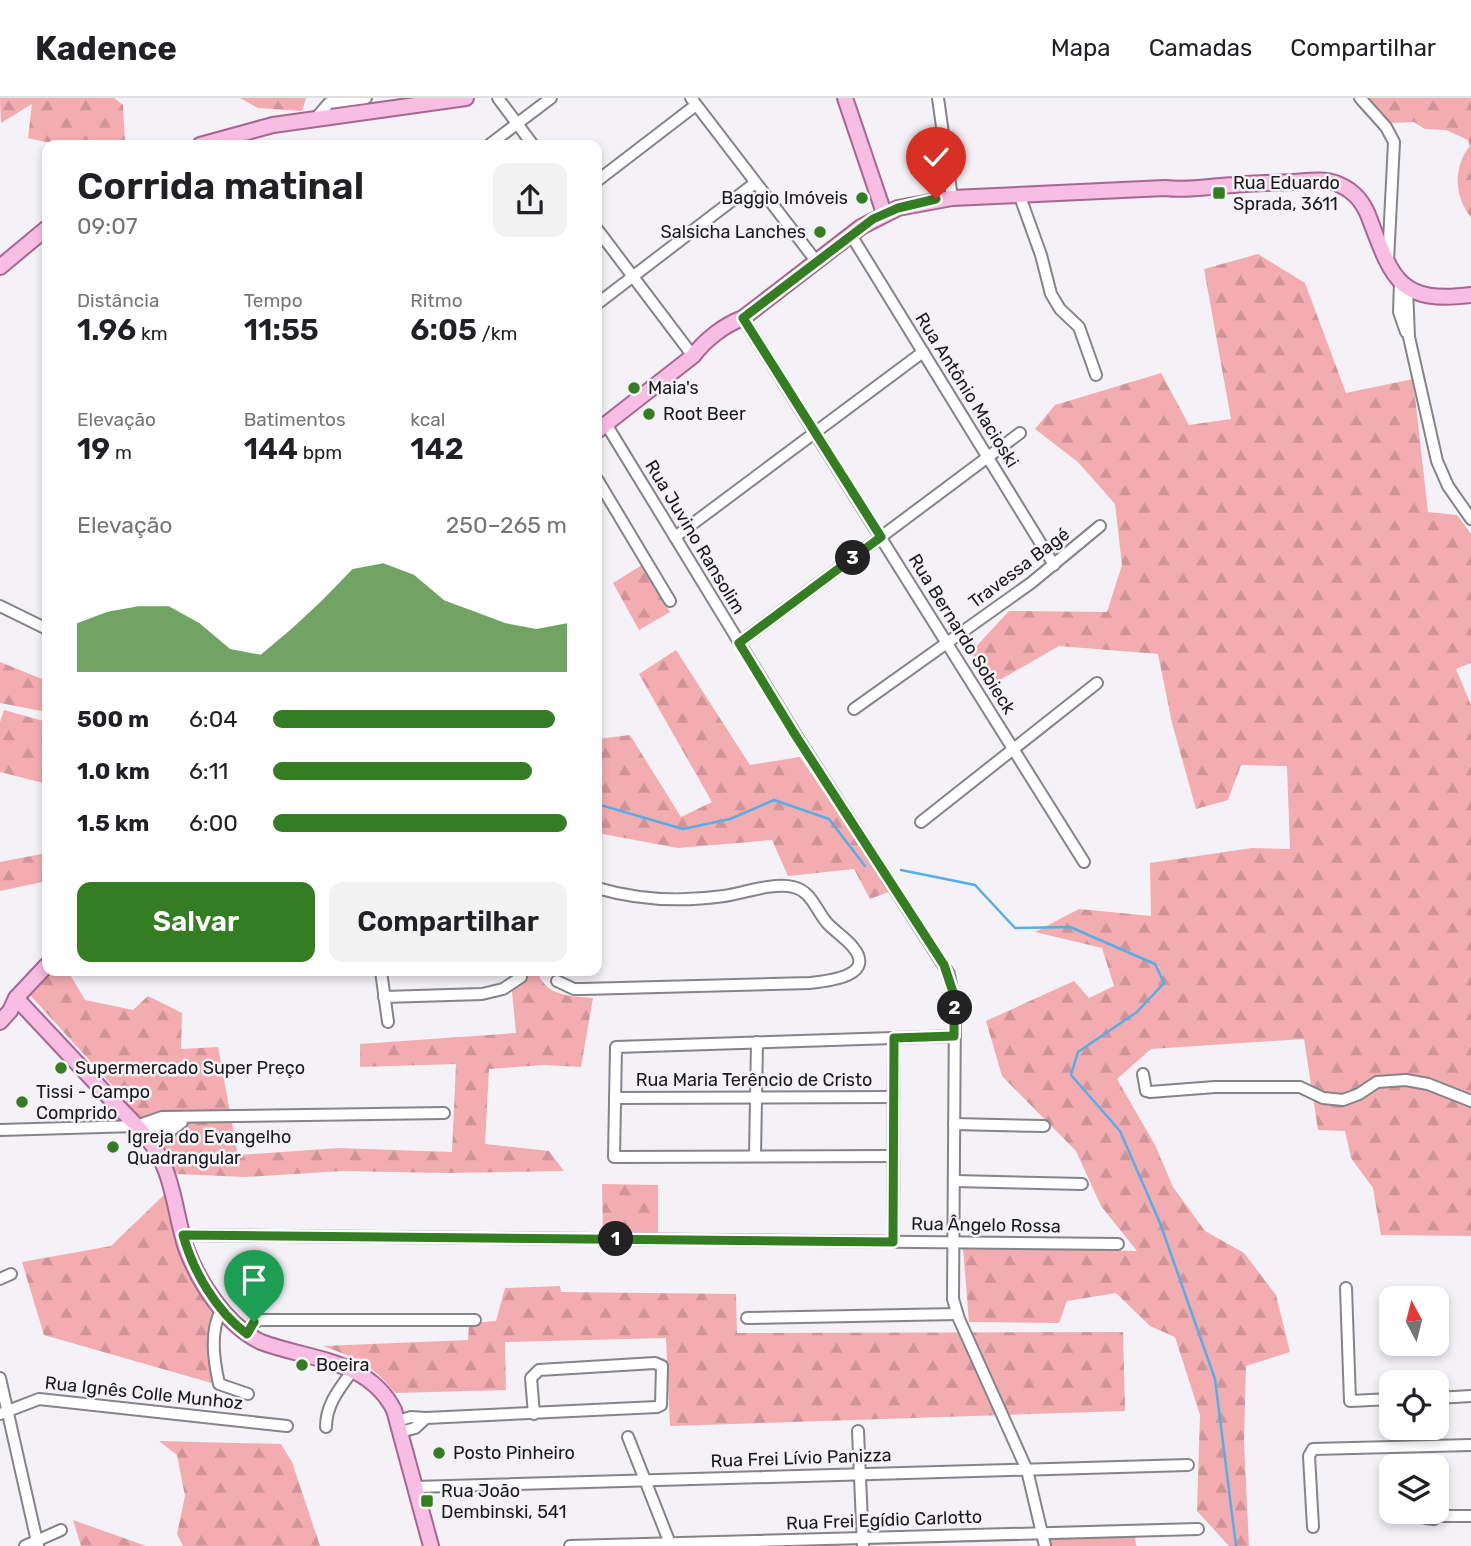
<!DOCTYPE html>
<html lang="pt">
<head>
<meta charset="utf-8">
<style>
	:root { --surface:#fff; --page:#f2f2f2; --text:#202124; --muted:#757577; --line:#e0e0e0; --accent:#357d23 }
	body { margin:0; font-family:Rubik,sans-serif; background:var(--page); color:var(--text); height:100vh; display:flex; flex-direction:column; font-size:26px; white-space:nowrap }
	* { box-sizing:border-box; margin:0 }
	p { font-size:23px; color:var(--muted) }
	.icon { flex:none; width:38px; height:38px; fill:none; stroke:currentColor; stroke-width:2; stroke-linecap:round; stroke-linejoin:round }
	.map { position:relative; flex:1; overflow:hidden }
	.sheet { position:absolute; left:42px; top:42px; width:560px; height:836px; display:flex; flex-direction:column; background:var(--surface); border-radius:14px; box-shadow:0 4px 10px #0003 }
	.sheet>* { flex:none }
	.needle { width:46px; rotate:353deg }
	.tools { position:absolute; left:1379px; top:1188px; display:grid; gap:14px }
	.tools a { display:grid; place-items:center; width:70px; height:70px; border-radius:14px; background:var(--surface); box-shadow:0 4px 10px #0003; font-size:35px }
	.pin { position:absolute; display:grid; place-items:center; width:60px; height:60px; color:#fff; margin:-72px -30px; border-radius:50% 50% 50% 0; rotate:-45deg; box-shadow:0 0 7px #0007 }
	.pin .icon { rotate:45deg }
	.km { position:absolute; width:35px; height:35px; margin:-18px; border-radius:50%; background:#222; color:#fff; font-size:19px; line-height:35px; text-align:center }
	.round { display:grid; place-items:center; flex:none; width:74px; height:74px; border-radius:14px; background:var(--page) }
	.headline { display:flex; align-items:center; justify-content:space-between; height:119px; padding:0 35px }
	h1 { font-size:38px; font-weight:600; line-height:52px }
	.metrics { display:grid; grid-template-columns:repeat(3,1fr); gap:10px; height:119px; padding:7px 35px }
	.metrics div { display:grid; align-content:center }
	.metrics b { font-size:30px; font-weight:600 }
	.metrics small { font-size:19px; font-weight:400 }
	.metrics p { font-size:19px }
	.chart { height:196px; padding:14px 35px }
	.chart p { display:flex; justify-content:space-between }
	.chart svg { width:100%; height:126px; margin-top:7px; fill:var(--accent); opacity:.7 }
	.primary-button { display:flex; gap:14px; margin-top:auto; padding:14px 35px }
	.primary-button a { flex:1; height:80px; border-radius:14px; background:var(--accent); color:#fff; font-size:28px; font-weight:600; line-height:80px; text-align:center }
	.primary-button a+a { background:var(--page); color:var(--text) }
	ul { padding:0 35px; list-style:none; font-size:23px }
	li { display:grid; grid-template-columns:112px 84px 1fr; align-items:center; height:52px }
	li i { height:18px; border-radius:9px; background:var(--accent) }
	header { display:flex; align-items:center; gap:42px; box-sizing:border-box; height:98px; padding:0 35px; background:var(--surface); border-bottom:2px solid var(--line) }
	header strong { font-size:33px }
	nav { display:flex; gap:38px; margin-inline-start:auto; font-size:24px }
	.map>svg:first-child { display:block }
	.green { fill:#f3adb1 }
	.forest { fill:url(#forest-firs) }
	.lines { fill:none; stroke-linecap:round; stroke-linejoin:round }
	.stream { stroke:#56aee9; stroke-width:2.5 }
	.minor-casing { stroke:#868389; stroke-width:14 }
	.major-casing { stroke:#a66791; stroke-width:18 }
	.minor { stroke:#fff; stroke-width:10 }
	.major { stroke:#f7bde3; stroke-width:14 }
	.route-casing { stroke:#fff; stroke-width:14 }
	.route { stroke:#357d23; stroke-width:9 }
	.poi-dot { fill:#357d23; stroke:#f4f1f7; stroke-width:2.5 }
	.labels { text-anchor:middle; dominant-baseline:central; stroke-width:5; stroke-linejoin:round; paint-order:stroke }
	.poi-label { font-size:18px; fill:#1a191b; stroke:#f4f1f7; text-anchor:start }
	.street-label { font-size:18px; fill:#1a191b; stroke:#f4f1f7 }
</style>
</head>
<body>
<header>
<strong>Kadence</strong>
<nav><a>Mapa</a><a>Camadas</a><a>Compartilhar</a></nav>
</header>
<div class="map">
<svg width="1471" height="1448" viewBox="0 0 1471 1448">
	<defs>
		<pattern id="forest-firs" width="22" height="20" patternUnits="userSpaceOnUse" patternTransform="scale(1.75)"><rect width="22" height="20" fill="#f3adb1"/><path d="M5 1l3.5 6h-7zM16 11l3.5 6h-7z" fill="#d09498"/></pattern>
	</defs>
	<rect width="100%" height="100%" fill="#f4f1f7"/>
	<polygon class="green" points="1135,1437 1136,1448 1050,1448 1048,1440"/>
	<g class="forest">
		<path d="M0,0H114L123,7L125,44C93,51 60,48 28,40L32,6L1,25Z"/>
		<polygon points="240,0 306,0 302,13 258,10"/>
		<path d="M1368,0H1471V119C1454,99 1453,68 1470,48L1468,42L1446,32L1425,31L1414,24L1392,25L1379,17Z"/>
		<polygon points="1258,156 1305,185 1346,295 1413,281 1428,414 1457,417 1471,436 1471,565 1456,571 1471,607 1471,1138 1381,1137 1373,1090 1351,1060 1345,1033 1318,1032 1304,941 1151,951 1117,981 1155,1047 1173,1089 1205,1133 1244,1155 1276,1197 1290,1254 1246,1268 1244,1343 1249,1448 1229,1448 1197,1413 1200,1317 1175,1239 1150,1228 1116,1195 1067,1203 1059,1225 969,1224 963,1150 1137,1153 1101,1108 1076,1053 1002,978 986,923 1074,883 1089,900 1114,888 1102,850 1035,834 1079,811 1151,818 1150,765 1252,750 1290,751 1287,668 1241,667 1228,702 1196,711 1172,625 1158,556 1059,548 993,586 971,554 1009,513 1107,514 1122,467 1115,406 1078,364 1035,331 1055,307 1161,275 1189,327 1231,321 1204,171"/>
		<polygon points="642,467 670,514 639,532 613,485"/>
		<polygon points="676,552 750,667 800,659 891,793 870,801 854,771 788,778 772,742 678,750 597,735 597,641 630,637 681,719 712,704 639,576"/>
		<polygon points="0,564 47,583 47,614 0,605"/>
		<polygon points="4,612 47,624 47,686 0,674 0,624"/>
		<polygon points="47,755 47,783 0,793 0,764"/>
		<path d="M49,873H68L85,902L133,912L148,898L182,915L181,951L218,949L238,1057L339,1050L452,1054L456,966L360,969V946L516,935L510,873H537C546,899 571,898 593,900L581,969L544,967L489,971L485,1046L549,1053L564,1073L442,1075L342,1073L245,1079L177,1076L122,998L30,897Z"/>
		<polygon points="602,1086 658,1087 658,1137 603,1137"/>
		<polygon points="167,1094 198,1187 214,1220 215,1286 44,1237 22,1164 111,1148"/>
		<path d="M560,1188L561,1194L736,1196L737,1235L1123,1234L1125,1313L670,1328L666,1240L505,1244L506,1292L395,1295C373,1267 356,1260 323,1248L468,1242L469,1225L496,1223L505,1190Z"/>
		<polygon points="159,1343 281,1346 292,1364 320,1448 183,1448 177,1436 185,1398 177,1357"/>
		<polygon points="73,1422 146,1448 81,1448"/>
	</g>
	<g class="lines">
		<g class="stream">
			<polyline points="597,706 683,731 730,721 774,702 829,721 865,768"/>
			<polyline points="901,772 975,787 1015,830 1070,829 1155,866 1164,885 1137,914 1078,954 1071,977 1120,1033 1160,1125 1215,1281 1236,1448"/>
		</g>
		<defs>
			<g id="minor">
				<polyline points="498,0 533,47"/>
				<polyline points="691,0 816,163"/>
				<polyline points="938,0 952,100"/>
				<polyline points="1360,0 1386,29 1394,44 1388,163"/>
				<polyline points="316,20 329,5 366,0"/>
				<polyline points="489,47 551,0"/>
				<polyline points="597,83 696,7"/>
				<polyline points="1019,96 1041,157 1051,196 1060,211 1079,229 1096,277"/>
				<polyline points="597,131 693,258"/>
				<polyline points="851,137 1054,467"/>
				<polyline points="1400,184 1399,214 1406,234"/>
				<polyline points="1407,190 1409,239 1437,363 1448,388 1471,421"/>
				<polyline points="597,206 755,85"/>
				<polyline points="743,220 1084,764"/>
				<polyline points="606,326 794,634 949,876 955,907 953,1201 959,1221 1027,1372 1045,1448"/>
				<polyline points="597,381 670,503"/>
				<polyline points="675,439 923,254"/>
				<polyline points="0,508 47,531"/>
				<polyline points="739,545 1020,335"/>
				<polyline points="854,611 1031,485 1100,428"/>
				<polyline points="921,724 1097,585"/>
				<polyline points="381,873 388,924"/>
				<path d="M557,883L574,891H582L810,885C828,883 878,878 852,848C845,840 836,834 828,826C816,813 812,793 793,789C774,784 744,795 724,798C682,804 638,802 597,790"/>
				<polyline points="384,899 482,896 503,891 521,879"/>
				<polyline points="1143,976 1146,993 1150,994 1215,989 1300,989 1323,1000 1343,1002 1359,996 1377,984 1406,982 1428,986 1471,1003"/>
				<polyline points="615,1000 894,999"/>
				<polyline points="954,1026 1044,1028"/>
				<polyline points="0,1032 136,1028 162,1019 444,1015"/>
				<polyline points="143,1036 180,1021"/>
				<polyline points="152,1047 182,1024"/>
				<polyline points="755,1058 757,944"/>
				<polyline points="893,1058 614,1059 616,949 955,938"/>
				<polyline points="954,1083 1082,1086"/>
				<polyline points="183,1137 1118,1146"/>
				<polyline points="893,1144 894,940"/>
				<polyline points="0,1181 11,1176"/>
				<polyline points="1346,1190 1350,1303 1391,1301"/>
				<path d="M222,1211C209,1232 214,1263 219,1286L248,1296"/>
				<polyline points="747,1220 957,1216"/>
				<polyline points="247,1236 254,1224 261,1222 475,1222"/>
				<polyline points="0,1280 38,1448"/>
				<polyline points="1437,1300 1471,1298"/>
				<polyline points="0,1316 39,1301 287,1328"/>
				<polyline points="397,1323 411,1319 426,1320 657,1309 661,1307 662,1268 655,1265 539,1272 531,1280 534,1316"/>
				<path d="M326,1329C326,1306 340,1290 353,1272"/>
				<polyline points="858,1333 863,1448"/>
				<polyline points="400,1334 415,1330 426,1320"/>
				<polyline points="628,1339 671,1448"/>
				<polyline points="415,1389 1188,1367"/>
				<polyline points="1424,1414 1426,1420 1434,1421 1439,1416 1437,1409"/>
				<polyline points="1438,1418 1471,1418"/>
				<polyline points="1313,1429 1309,1358 1313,1351 1471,1347"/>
				<polyline points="25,1448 61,1432"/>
				<polyline points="570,1448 1198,1431"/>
			</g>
			<g id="major">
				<polyline points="845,0 884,115"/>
				<polyline points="200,47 273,27 466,0"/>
				<polyline points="0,169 47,130"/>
				<path d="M597,333L693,258C705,242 724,227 743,220L861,129L898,110L952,100L1165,90C1191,93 1209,88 1234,87C1254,85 1273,85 1293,84C1309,83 1326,80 1340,87C1356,94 1365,107 1370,122C1393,183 1401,206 1471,197"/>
				<path d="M16,900C47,933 77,965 107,997C127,1019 153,1040 164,1068C175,1094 177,1123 186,1150C199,1185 226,1227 261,1244C309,1262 368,1261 394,1312L431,1448"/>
				<polyline points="0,924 10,913 16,900 47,867"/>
			</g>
		</defs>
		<use href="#minor" class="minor-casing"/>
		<use href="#major" class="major-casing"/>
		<use href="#minor" class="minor"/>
		<use href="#major" class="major"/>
	</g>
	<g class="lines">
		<defs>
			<path id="route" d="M254,1224L247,1236C216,1213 193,1173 183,1137L893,1144L894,940L954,938V897L944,867L794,635L739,545L881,439L743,220L873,121L898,110L936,101"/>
		</defs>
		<use href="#route" class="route-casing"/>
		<use href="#route" class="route"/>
	</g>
	<g class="poi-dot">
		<rect x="1212" y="88" width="14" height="14" rx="3.5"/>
		<circle cx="862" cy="100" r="7"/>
		<circle cx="820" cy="134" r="7"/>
		<circle cx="634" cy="290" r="7"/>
		<circle cx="649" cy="316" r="7"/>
		<circle cx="61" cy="970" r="7"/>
		<circle cx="22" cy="1004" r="7"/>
		<circle cx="113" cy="1049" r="7"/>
		<circle cx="302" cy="1267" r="7"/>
		<circle cx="439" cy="1355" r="7"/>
		<rect x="420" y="1396" width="14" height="14" rx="3.5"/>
	</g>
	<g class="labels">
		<g class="poi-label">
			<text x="1233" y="85">Rua Eduardo<tspan x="1233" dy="21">Sprada, 3611</tspan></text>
			<text x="848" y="100" text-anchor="end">Baggio Imóveis</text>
			<text x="806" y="134" text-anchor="end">Salsicha Lanches</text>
			<text x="648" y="290">Maia's</text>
			<text x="663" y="316">Root Beer</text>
			<text x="75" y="970">Supermercado Super Preço</text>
			<text x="36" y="994">Tissi - Campo<tspan x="36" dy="21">Comprido</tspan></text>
			<text x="127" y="1039">Igreja do Evangelho<tspan x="127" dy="21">Quadrangular</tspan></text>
			<text x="316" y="1267">Boeira</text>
			<text x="453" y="1355">Posto Pinheiro</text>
			<text x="441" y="1393">Rua João<tspan x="441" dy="21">Dembinski, 541</tspan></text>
		</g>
		<g class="street-label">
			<text transform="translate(967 292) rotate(58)">Rua Antônio Macioski</text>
			<text transform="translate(695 439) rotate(59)">Rua Juvino Ransolim</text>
			<text transform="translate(1019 470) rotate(-37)">Travessa Bagé</text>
			<text transform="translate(962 536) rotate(58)">Rua Bernardo Sobieck</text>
			<text x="754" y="982">Rua Maria Terêncio de Cristo</text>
			<text transform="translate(986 1127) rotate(1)">Rua Ângelo Rossa</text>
			<text transform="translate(144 1295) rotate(6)">Rua Ignês Colle Munhoz</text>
			<text transform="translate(801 1360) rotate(-2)">Rua Frei Lívio Panizza</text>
			<text transform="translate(884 1422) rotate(-2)">Rua Frei Egídio Carlotto</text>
		</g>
	</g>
</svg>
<div class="tools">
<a><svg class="needle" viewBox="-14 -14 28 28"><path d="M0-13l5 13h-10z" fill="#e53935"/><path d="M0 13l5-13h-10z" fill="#757577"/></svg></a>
<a><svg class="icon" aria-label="locate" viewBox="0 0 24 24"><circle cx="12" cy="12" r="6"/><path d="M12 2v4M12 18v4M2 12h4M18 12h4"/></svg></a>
<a><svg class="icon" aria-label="layers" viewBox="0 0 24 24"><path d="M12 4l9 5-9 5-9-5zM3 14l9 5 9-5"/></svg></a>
</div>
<div class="pin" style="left:254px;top:1224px;background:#1e9e55"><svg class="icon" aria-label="arrive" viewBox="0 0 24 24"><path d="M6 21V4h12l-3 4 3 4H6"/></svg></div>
<div class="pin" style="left:936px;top:101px;background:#d93025"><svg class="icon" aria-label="check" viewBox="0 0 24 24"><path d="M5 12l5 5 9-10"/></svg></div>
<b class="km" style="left:616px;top:1141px">1</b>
<b class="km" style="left:955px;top:910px">2</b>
<b class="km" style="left:853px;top:460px">3</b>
<section class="sheet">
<div class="headline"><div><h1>Corrida matinal</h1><p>09:07</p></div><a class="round"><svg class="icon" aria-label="share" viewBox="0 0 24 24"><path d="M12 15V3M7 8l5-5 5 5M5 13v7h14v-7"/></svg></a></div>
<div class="metrics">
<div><p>Distância</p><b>1.96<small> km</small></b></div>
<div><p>Tempo</p><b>11:55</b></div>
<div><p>Ritmo</p><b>6:05<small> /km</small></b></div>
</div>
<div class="metrics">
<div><p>Elevação</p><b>19<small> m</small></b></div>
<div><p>Batimentos</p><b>144<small> bpm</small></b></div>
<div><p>kcal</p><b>142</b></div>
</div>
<div class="chart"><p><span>Elevação</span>250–265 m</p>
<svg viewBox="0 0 160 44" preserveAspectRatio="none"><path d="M0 44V27L10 23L20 21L30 21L40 27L50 36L60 38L70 29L80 19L90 8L100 6L110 10L120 19L130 23L140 27L150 29L160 27V44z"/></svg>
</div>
<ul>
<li><b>500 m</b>6:04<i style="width:96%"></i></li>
<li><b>1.0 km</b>6:11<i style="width:88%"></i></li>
<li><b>1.5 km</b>6:00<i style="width:100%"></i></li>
</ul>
<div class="primary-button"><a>Salvar</a><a>Compartilhar</a></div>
</section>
</div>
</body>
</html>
